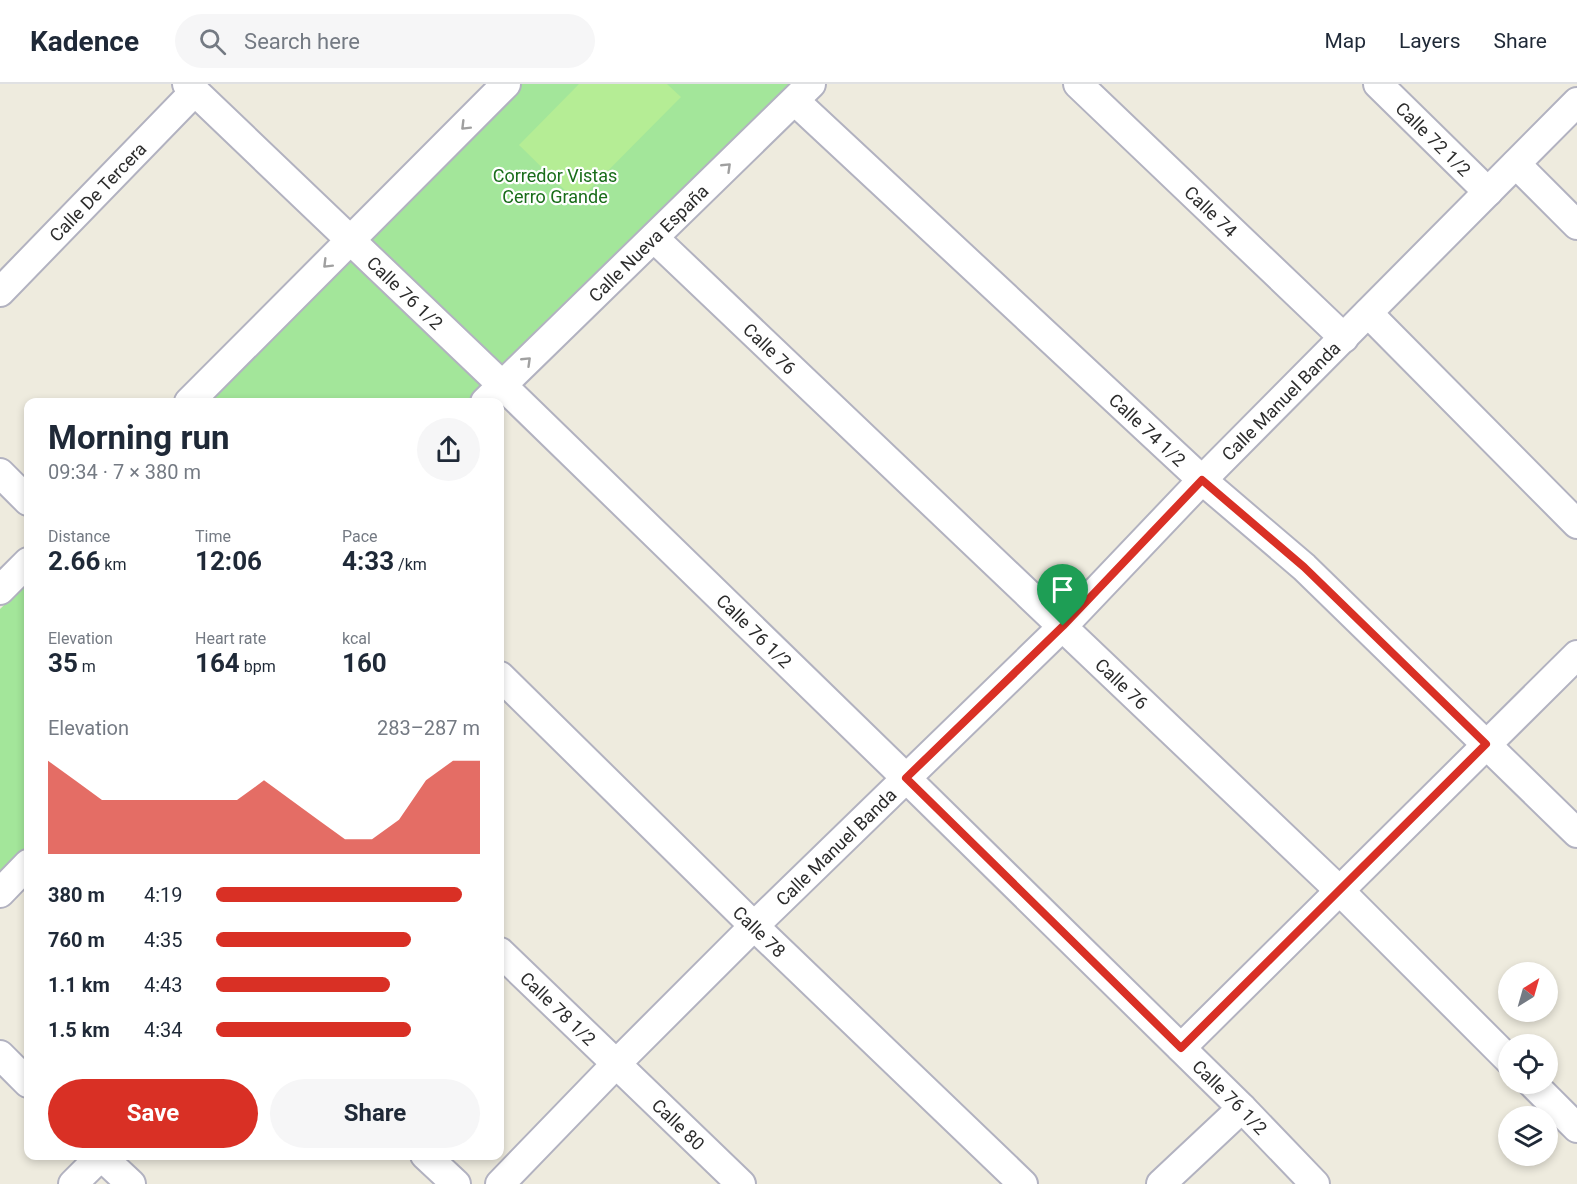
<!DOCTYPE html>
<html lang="en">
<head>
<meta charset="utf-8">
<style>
	:root { --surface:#fff; --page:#f6f6f7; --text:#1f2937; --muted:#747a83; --line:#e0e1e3; --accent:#d93025 }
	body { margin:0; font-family:Roboto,sans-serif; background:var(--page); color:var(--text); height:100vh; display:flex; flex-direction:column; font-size:22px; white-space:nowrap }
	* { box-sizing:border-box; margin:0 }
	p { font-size:20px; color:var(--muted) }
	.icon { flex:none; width:33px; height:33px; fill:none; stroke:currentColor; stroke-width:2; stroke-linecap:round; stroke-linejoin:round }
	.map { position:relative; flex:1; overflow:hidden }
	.details { position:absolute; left:24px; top:314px; width:480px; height:762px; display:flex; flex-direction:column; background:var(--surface); border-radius:12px; box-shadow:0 3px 9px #0003 }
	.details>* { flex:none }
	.needle { width:39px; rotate:37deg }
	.fabs { position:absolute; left:1498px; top:878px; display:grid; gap:12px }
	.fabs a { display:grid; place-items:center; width:60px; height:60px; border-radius:50%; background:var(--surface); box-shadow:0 3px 9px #0003; font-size:30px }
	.pin { position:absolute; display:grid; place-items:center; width:51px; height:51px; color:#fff; margin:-62px -26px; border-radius:50% 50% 50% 0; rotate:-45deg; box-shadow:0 0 6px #0007 }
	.pin .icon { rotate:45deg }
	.round { display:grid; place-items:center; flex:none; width:63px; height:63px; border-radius:32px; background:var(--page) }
	.head { display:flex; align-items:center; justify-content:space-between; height:102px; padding:0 24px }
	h1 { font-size:33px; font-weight:700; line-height:45px }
	.figures { display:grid; grid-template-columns:repeat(3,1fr); gap:9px; height:102px; padding:6px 24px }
	.figures div { display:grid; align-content:center }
	.figures b { font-size:26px; font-weight:700 }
	.figures small { font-size:16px; font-weight:400 }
	.figures p { font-size:16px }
	.chart { height:168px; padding:12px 24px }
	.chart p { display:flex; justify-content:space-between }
	.chart svg { width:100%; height:108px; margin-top:6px; fill:var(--accent); opacity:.7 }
	.cta { display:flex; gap:12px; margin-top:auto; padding:12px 24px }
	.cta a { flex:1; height:69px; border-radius:36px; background:var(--accent); color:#fff; font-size:24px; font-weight:700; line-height:69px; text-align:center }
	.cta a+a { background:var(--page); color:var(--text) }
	ul { padding:0 24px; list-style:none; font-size:20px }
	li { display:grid; grid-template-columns:96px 72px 1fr; align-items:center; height:45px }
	li i { height:15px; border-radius:8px; background:var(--accent) }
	header { display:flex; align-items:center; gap:36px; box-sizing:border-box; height:84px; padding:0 30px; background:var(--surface); border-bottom:2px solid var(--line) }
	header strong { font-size:28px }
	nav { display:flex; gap:33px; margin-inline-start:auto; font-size:21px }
	.search { width:420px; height:54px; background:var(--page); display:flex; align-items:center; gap:15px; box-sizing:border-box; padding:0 21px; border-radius:33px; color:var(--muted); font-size:22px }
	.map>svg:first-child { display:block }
	.green { fill:#a3e69a }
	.pitch { fill:#b5ed95 }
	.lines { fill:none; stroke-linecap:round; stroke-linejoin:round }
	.minor-casing { stroke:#b2b2c0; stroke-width:32 }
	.minor { stroke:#fff; stroke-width:28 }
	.oneway { stroke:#a0a0a0 }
	.route-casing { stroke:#fff; stroke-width:12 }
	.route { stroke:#d93025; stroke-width:8 }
	.labels { text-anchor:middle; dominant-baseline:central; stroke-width:4.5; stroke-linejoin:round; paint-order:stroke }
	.street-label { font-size:18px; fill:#2c2c2c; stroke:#fff }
	.park-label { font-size:18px; fill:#196d1a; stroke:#fff }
</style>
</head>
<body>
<header>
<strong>Kadence</strong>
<div class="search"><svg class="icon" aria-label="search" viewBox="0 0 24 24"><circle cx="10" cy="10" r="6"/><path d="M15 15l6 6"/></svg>Search here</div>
<nav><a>Map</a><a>Layers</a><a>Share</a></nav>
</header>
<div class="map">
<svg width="1577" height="1100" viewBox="0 0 1577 1100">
	<rect width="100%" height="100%" fill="#eeebde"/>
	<g class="green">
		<polygon points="512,0 806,0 508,288 365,150"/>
		<polygon points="351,166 491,301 474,318 207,318"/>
		<polygon points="28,498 28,775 0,805 0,525"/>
	</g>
	<polygon class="pitch" points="579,0 667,0 681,13 577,118 519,61"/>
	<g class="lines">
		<defs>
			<g id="minor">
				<path id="s1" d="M187,0L502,301L906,694L1242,1024L1315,1100"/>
				<path id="s2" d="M1078,0L1344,254"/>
				<path id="s3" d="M1378,0L1488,108"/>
				<path id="s4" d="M795,17L1202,396L1304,483L1577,749"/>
				<polyline points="1516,80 1577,141"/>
				<path id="s5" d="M654,154L1340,807L1509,976"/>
				<path id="s6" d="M0,208L195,7"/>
				<polyline points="1368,229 1577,440"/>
				<polyline points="189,318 506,0"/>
				<path id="s7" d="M485,318L811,0"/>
				<polyline points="0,389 28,417"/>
				<polyline points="0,506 28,478"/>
				<path id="s8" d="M500,592L754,842L1023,1100"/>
				<polyline points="0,809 28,780"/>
				<path id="s9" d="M500,868L741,1100"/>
				<polyline points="1181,964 1577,571"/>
				<polyline points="0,971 28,999"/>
				<polyline points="1532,999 1577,1044"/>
				<polyline points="100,1071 131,1100"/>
				<polyline points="425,1071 456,1100"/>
				<polyline points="73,1100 101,1072"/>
				<path id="s10" d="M500,1100L616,980L754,842L1063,542L1202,396L1577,18"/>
				<polyline points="1161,1100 1242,1024"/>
			</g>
		</defs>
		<use href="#minor" class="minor-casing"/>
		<use href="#minor" class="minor"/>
	</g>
	<defs><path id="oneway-chevron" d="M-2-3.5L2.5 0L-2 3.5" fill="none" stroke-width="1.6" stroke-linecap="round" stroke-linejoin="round" transform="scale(1.5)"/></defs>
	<g class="oneway">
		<use href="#oneway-chevron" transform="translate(465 42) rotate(135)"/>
		<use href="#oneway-chevron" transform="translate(727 83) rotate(-44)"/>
		<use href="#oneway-chevron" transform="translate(327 180) rotate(135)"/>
		<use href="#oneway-chevron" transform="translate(527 277) rotate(-44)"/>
	</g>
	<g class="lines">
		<defs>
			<polygon id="route" points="1202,396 1304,483 1486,660 1181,964 906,694 1063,542"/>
		</defs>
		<use href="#route" class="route-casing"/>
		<use href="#route" class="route"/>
	</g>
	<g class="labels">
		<g class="street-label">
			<text stroke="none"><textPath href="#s3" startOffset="78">Calle 72 1/2</textPath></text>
			<text stroke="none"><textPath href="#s6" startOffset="140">Calle De Tercera</textPath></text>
			<text stroke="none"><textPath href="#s2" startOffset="184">Calle 74</textPath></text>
			<text stroke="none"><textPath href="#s7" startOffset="228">Calle Nueva España</textPath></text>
			<text stroke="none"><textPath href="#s1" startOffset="302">Calle 76 1/2</textPath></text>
			<text stroke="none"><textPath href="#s5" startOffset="160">Calle 76</textPath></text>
			<text stroke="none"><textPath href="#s10" startOffset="1106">Calle Manuel Banda</textPath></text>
			<text stroke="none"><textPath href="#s4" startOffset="482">Calle 74 1/2</textPath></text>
			<text stroke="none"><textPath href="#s1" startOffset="788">Calle 76 1/2</textPath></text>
			<text stroke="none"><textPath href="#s5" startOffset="646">Calle 76</textPath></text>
			<text stroke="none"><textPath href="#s10" startOffset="476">Calle Manuel Banda</textPath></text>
			<text stroke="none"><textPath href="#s8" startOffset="364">Calle 78</textPath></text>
			<text stroke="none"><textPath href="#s9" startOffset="81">Calle 78 1/2</textPath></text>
			<text stroke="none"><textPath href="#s1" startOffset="1454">Calle 76 1/2</textPath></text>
			<text stroke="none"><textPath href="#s9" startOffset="248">Calle 80</textPath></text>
		</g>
		<g class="park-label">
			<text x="555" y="91">Corredor Vistas<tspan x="555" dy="21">Cerro Grande</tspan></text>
		</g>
	</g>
</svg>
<div class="fabs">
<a><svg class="needle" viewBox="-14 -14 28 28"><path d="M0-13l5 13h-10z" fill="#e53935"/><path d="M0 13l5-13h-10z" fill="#747a83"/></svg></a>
<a><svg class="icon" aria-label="locate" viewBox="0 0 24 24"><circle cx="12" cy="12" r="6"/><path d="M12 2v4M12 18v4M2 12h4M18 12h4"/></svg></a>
<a><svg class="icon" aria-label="layers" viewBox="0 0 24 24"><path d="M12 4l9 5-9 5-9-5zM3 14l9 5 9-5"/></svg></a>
</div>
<div class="pin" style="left:1063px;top:542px;background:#1e9e55"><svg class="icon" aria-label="arrive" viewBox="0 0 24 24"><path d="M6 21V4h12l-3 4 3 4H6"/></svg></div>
<section class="details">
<div class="head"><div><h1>Morning run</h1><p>09:34 · 7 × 380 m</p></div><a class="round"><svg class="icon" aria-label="share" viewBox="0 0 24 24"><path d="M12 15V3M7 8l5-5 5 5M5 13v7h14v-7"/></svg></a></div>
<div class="figures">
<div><p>Distance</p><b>2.66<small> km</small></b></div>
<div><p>Time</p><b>12:06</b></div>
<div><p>Pace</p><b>4:33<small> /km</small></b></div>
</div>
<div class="figures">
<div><p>Elevation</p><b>35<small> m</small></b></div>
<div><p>Heart rate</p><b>164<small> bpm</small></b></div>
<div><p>kcal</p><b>160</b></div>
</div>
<div class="chart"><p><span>Elevation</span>283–287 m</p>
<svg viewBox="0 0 160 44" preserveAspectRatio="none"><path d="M0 44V6L10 14L20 22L30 22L40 22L50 22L60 22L70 22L80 14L90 22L100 30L110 38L120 38L130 30L140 14L150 6L160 6V44z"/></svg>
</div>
<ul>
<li><b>380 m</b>4:19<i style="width:93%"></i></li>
<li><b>760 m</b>4:35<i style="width:74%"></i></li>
<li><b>1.1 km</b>4:43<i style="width:66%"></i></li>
<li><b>1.5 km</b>4:34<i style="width:74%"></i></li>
</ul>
<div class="cta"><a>Save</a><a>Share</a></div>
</section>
</div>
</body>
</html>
